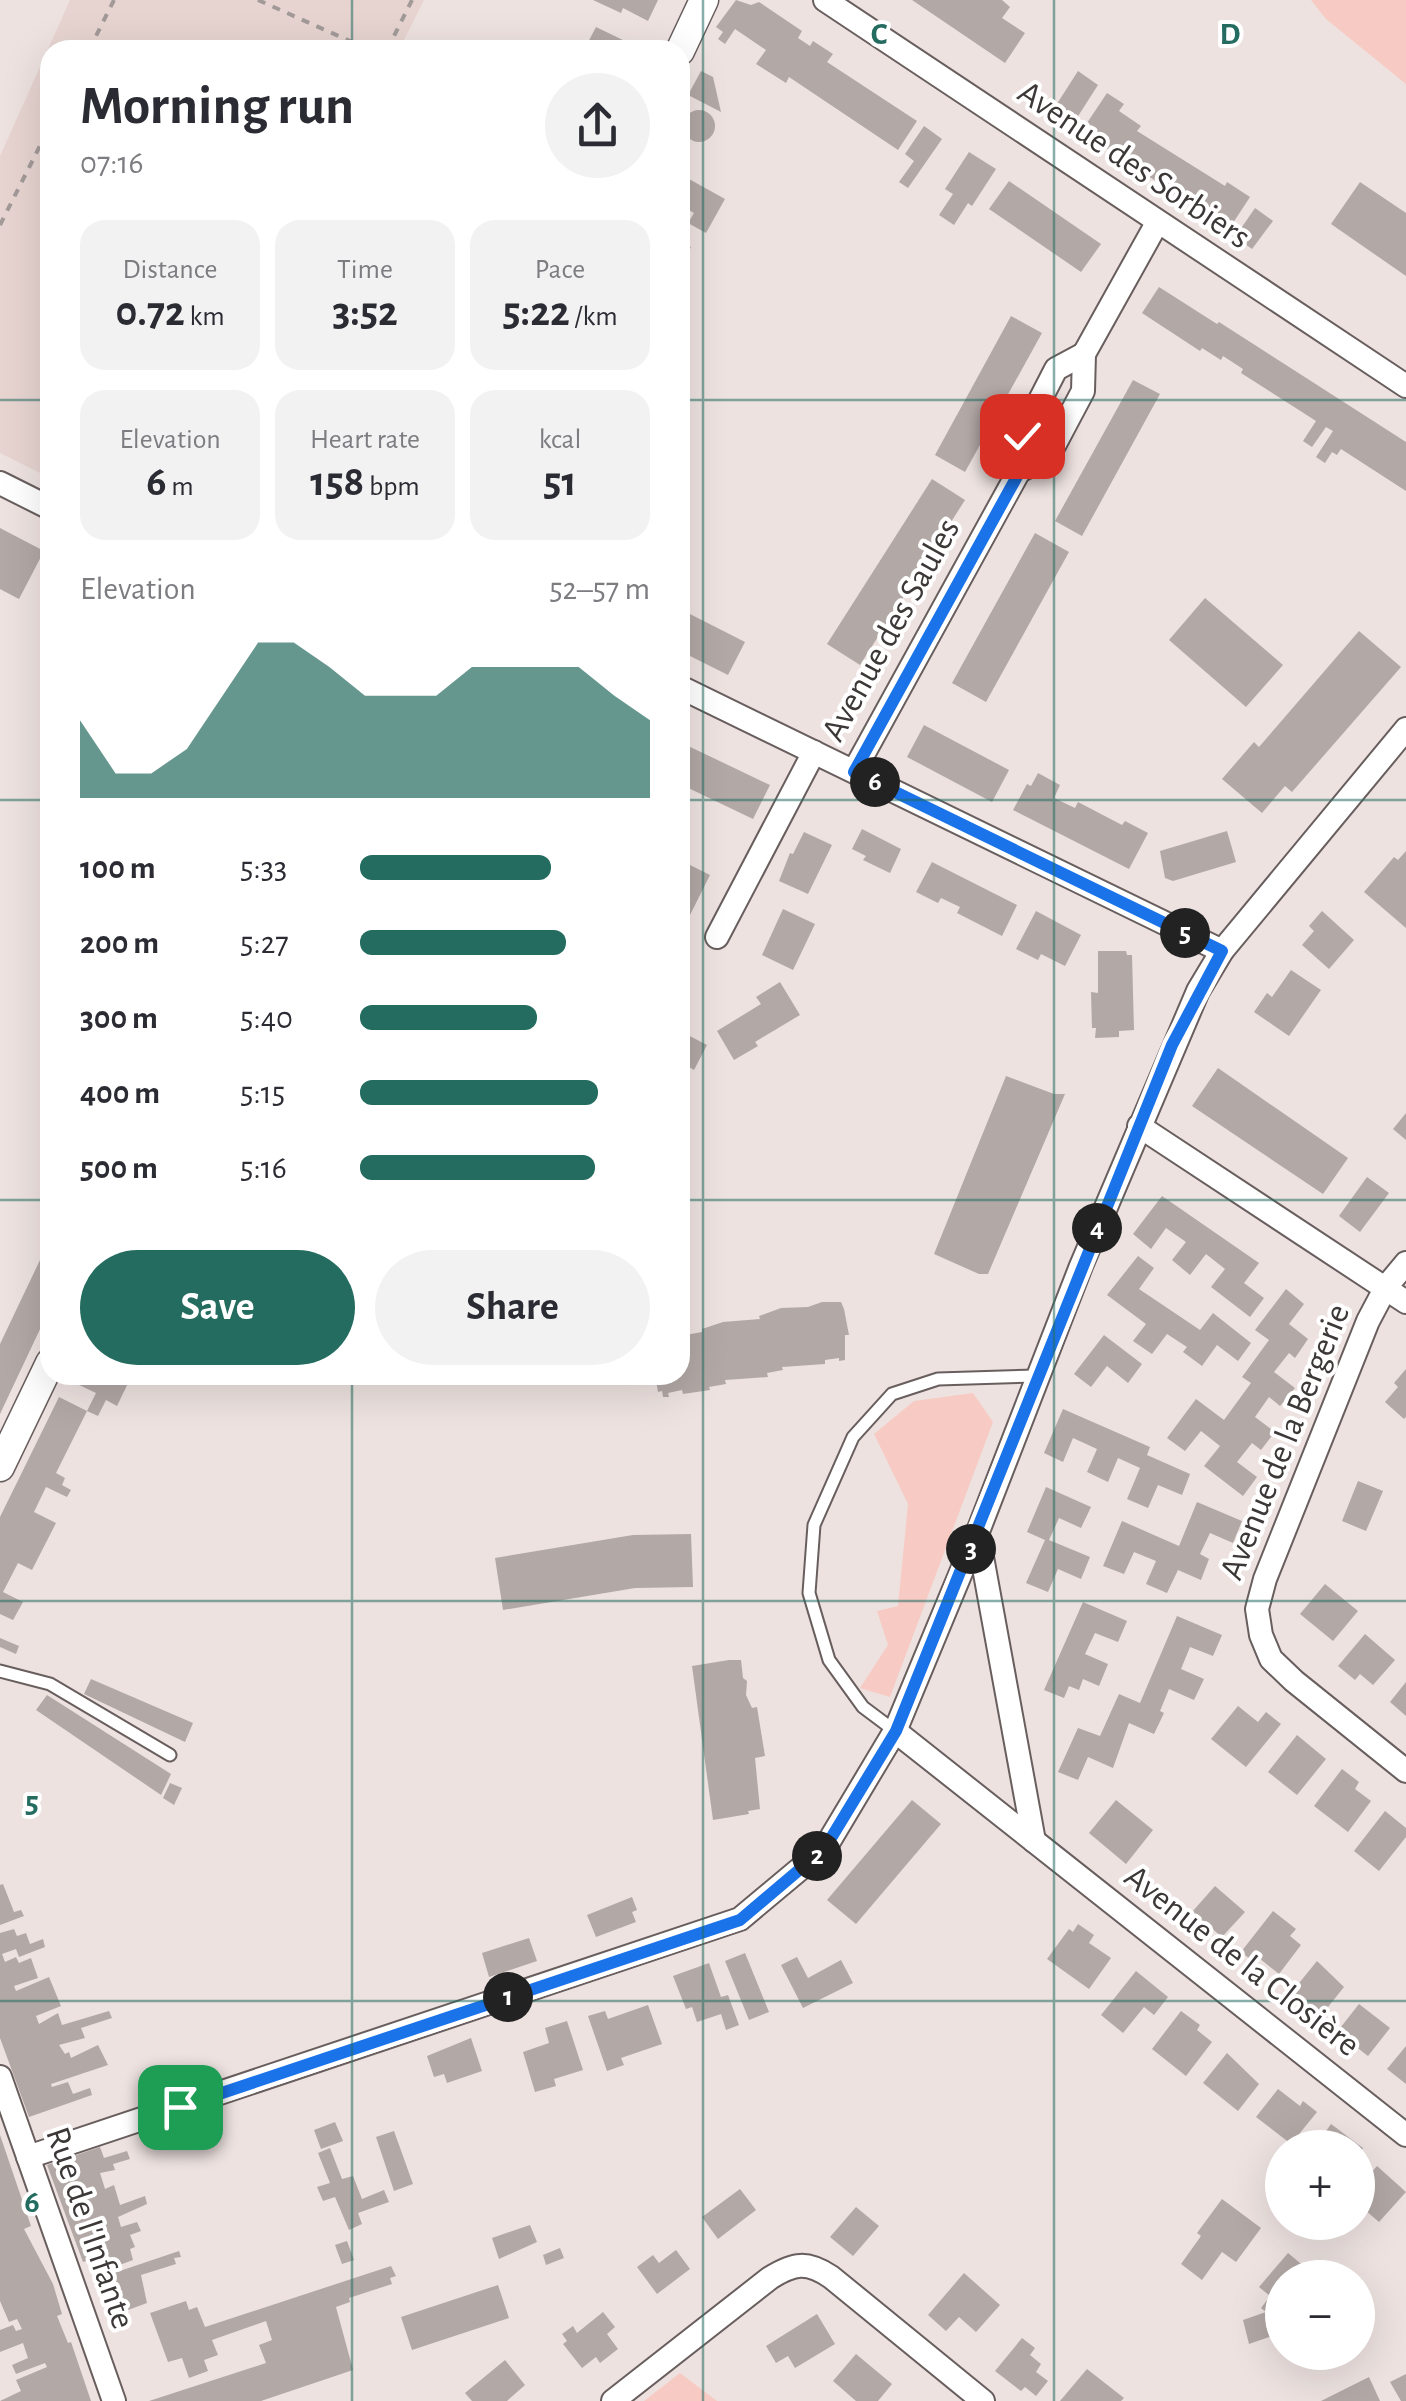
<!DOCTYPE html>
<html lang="en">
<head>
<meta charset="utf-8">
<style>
	:root { --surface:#fff; --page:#f2f2f3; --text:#2b2b33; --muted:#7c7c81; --accent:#256c60 }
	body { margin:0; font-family:"Alegreya Sans",sans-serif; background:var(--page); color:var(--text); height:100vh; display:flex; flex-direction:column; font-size:38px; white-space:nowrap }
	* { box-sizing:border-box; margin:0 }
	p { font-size:32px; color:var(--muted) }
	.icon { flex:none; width:55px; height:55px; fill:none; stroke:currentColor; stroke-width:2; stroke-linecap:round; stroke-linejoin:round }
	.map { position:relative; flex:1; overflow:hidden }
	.panel { position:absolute; left:40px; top:40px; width:650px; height:1345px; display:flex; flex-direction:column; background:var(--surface); border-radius:30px; box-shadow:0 10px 40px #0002 }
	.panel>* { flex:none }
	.controls { position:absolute; left:1265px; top:2130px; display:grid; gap:20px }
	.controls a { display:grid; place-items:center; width:110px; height:110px; border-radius:50%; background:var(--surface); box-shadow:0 10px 40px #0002; font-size:50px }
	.pin { position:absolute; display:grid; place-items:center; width:85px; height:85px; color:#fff; margin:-42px; border-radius:20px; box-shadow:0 5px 15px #0006 }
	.km { position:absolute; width:50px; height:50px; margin:-25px; border-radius:50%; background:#222; color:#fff; font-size:28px; line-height:50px; text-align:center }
	.round { display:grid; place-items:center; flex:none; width:105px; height:105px; border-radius:52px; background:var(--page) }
	.overview { display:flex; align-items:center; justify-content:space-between; height:170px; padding:0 40px }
	h1 { font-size:55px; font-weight:700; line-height:75px }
	.metrics { display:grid; grid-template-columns:repeat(3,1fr); gap:15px; height:170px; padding:10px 40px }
	.metrics div { display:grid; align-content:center; border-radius:25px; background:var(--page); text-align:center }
	.metrics b { font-size:42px; font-weight:700 }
	.metrics small { font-size:28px; font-weight:400 }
	.metrics p { font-size:28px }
	.chart { height:280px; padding:20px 40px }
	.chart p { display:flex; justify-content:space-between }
	.chart svg { width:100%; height:180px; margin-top:10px; fill:var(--accent); opacity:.7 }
	.cta { display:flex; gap:20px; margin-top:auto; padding:20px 40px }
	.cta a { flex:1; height:115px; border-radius:60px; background:var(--accent); color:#fff; font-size:40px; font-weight:700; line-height:115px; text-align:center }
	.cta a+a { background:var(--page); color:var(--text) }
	ul { padding:0 40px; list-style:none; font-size:32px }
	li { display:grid; grid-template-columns:160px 120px 1fr; align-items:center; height:75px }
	li i { height:25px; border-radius:12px; background:var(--accent) }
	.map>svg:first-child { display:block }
	.built { fill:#e7d4d0 }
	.green { fill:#f7cbc3 }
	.building { fill:#b2a8a6 }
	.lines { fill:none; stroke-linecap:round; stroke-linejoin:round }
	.service-casing { stroke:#685e5d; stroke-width:15 }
	.minor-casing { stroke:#685e5d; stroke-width:26 }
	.tertiary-casing { stroke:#685e5d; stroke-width:31 }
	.path { stroke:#a29a98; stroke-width:4; stroke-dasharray:8 8; stroke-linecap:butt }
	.service { stroke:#fff; stroke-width:11 }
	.minor { stroke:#fff; stroke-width:22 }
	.tertiary { stroke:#fff; stroke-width:28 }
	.route-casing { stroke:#fff; stroke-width:20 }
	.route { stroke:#1a73e8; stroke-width:12 }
	.grid { fill:none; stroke:#256c60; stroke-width:2.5; stroke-opacity:0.55 }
	.labels { text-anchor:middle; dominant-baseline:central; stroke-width:8; stroke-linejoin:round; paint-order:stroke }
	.street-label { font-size:35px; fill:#3c3837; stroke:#fff }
	.grid-label { font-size:32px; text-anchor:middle; font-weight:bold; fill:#256c60; stroke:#fff; stroke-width:8; stroke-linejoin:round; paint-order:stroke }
</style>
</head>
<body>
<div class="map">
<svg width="1406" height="2401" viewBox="0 0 1406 2401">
	<rect width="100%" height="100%" fill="#ede2e0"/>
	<polygon class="built" points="70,0 424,0 399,50 50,50 50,478 0,453 0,156"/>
	<g class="green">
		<polygon points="1311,0 1406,0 1406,84 1326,19"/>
		<polygon points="973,1393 993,1422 890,1697 860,1688 888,1645 877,1611 898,1606 908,1504 874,1434 914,1401"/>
		<polygon points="680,2373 717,2401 644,2401"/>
	</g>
	<g class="building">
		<polygon points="593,0 658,0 648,21 623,8 621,13"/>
		<polygon points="736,0 751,5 759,2 802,31 798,38 810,46 813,41 833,54 827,62 917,121 898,150 789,77 786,83 756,64 766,50 735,29 725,44 718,39 723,32 716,27"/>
		<polygon points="912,0 1002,0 1010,7 1002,18 1025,33 1005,63"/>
		<polygon points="596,27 627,42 623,50 584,50"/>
		<polygon points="701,71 713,77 721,112 688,95"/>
		<polygon points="1078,71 1098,85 1073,124 1053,110"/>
		<polygon points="1107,93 1124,104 1119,111 1141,126 1137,131 1225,186 1227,182 1250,197 1229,229 1081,132"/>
		<circle cx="699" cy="126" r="16"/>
		<polygon points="924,126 942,139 908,188 899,182 914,161 905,154"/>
		<polygon points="969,152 996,169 972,206 968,203 954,225 939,215 953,194 945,189"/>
		<polygon points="680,174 725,199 706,233 688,223 694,213 680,205"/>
		<polygon points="1009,181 1101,244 1081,272 989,209"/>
		<polygon points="1360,182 1406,213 1406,276 1331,224"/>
		<polygon points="1255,208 1273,221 1252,249 1235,237"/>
		<polygon points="680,229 688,233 683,243 691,247 685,259 680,257"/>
		<polygon points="1159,287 1217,324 1219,322 1406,442 1406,491 1341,449 1337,455 1332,452 1325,463 1316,457 1333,431 1326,427 1312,447 1303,441 1316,421 1241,373 1243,369 1223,356 1221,360 1202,348 1200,351 1142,313"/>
		<polygon points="1011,316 1042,333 965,472 935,455"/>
		<polygon points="1133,380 1160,394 1082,536 1055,521"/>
		<polygon points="932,479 965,500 860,665 827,644"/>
		<polygon points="0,528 44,551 19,599 0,589"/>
		<polygon points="1035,533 1069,552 986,702 952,683"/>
		<polygon points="1205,598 1283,665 1246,707 1169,640"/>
		<polygon points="682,610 745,642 728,675 680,651"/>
		<polygon points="1359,631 1401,667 1292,792 1285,786 1262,813 1222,779 1254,742 1259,747"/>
		<polygon points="924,725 1009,770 992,802 907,757"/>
		<polygon points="684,744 770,785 753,819 680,784 680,753"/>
		<polygon points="1038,773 1060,785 1054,798 1075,808 1078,802 1122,825 1125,821 1148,833 1129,869 1013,810 1027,784 1031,786"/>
		<polygon points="862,829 901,849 890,873 863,860 866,856 852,849"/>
		<polygon points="1227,831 1236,862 1173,881 1165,878 1160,851"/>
		<polygon points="804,832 832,845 808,894 779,881 790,853 793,854"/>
		<polygon points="1406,851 1406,928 1364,892 1394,857 1398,860"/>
		<polygon points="680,860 710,875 687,921 680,918"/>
		<polygon points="932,862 1017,905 1002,936 957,913 960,907 941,898 938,903 916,892"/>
		<polygon points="783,909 815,924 793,970 762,955"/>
		<polygon points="1036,911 1081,935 1065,966 1041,954 1038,960 1016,949"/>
		<polygon points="1322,911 1354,940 1329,969 1302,945 1314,931 1309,926"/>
		<polygon points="1098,951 1126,951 1127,955 1132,955 1134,1030 1119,1031 1119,1037 1095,1038 1096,1028 1092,1028 1091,992 1098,993"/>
		<polygon points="1291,970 1321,990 1289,1036 1254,1012 1267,993 1272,997"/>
		<polygon points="780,982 800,1015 755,1042 758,1046 734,1060 717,1031 761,1004 756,997"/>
		<polygon points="680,1031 707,1045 694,1070 680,1062"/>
		<polygon points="1218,1068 1348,1158 1323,1194 1192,1106"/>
		<polygon points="1006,1076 1054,1094 1065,1094 988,1274 979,1274 934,1254"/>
		<polygon points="1406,1113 1406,1140 1393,1129"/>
		<polygon points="1367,1177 1389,1193 1360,1232 1339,1216"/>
		<polygon points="1162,1196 1259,1263 1244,1283 1264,1298 1250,1317 1211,1287 1225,1269 1206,1254 1190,1275 1172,1260 1186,1242 1166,1228 1151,1249 1133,1234"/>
		<polygon points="50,1239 50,1308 0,1414 0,1344"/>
		<polygon points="1138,1256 1154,1268 1139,1289 1200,1330 1213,1313 1251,1343 1238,1361 1217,1345 1202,1366 1183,1352 1187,1347 1167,1334 1152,1354 1133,1341 1146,1324 1107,1295"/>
		<polygon points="1286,1289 1304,1304 1289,1324 1308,1339 1295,1358 1289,1353 1274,1372 1295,1388 1280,1406 1269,1397 1255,1417 1275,1432 1261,1450 1252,1443 1237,1462 1257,1477 1243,1496 1204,1466 1220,1446 1201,1431 1185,1451 1167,1438 1196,1399 1224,1420 1251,1383 1242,1377 1269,1340 1255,1330"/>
		<polygon points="822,1302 841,1302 844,1309 849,1335 845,1335 845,1360 839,1361 839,1358 825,1360 825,1364 782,1367 783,1370 767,1373 768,1377 725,1380 726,1384 709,1387 710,1390 683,1394 682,1390 668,1393 669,1397 663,1397 662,1391 658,1392 655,1375 680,1375 680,1336 702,1332 702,1329 723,1322 760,1319 759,1316 781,1308 808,1307"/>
		<polygon points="1104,1335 1142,1364 1128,1383 1107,1366 1091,1387 1074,1374"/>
		<polygon points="1406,1369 1406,1417 1404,1419 1385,1402 1398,1387 1394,1383"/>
		<polygon points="58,1375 132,1375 117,1406 106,1400 98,1416 87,1411 56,1473 65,1478 62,1485 71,1490 67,1497 46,1487 34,1512 56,1523 32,1570 18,1563 3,1592 23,1602 13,1620 0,1614 0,1517 59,1397 87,1411 96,1393"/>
		<polygon points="1063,1409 1150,1447 1147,1455 1190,1474 1182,1495 1158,1485 1148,1508 1127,1499 1140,1468 1118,1458 1108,1482 1087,1472 1097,1449 1073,1438 1063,1462 1044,1453"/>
		<polygon points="1358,1481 1383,1491 1366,1531 1342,1521"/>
		<polygon points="1046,1487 1091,1507 1081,1528 1059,1518 1049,1540 1090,1557 1081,1579 1058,1569 1048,1592 1026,1583 1045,1540 1027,1532"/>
		<polygon points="1197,1502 1242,1521 1233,1543 1210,1533 1200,1554 1209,1559 1201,1580 1178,1570 1167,1593 1146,1584 1156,1561 1134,1552 1124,1574 1103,1566 1122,1521 1179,1546"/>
		<polygon points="691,1534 693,1587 635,1588 503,1610 495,1558 633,1535"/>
		<polygon points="1325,1584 1358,1611 1333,1641 1300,1614"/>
		<polygon points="1083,1602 1127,1621 1118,1642 1095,1633 1085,1654 1108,1664 1099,1686 1083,1679 1079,1690 1069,1686 1064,1698 1044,1690"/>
		<polygon points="1177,1616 1222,1635 1213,1656 1190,1647 1181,1669 1204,1679 1194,1700 1169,1689 1160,1711 1164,1713 1154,1734 1129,1723 1113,1768 1088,1757 1078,1780 1058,1772 1078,1728 1100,1736 1119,1694 1140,1703"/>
		<polygon points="1365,1634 1395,1660 1373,1685 1360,1674 1355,1680 1338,1666"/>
		<polygon points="0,1638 19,1646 16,1654 0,1647"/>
		<polygon points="729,1660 741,1660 743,1678 747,1681 746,1695 752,1708 757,1707 765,1756 755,1758 760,1809 748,1811 749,1814 713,1820 692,1666"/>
		<polygon points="91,1679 193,1723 185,1742 84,1694"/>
		<polygon points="1406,1682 1406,1716 1390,1702"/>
		<polygon points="47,1695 171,1774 161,1795 36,1710"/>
		<polygon points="1238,1706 1258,1722 1266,1712 1281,1724 1246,1767 1211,1739"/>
		<polygon points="1297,1735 1326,1759 1297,1795 1268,1772"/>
		<polygon points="1342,1769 1359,1782 1355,1789 1371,1801 1348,1832 1314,1806"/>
		<polygon points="170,1783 182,1788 174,1805 163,1798"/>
		<polygon points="912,1800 941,1824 856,1924 827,1900"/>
		<polygon points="1116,1800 1153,1830 1126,1864 1089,1833"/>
		<polygon points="1385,1811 1406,1828 1406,1837 1379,1871 1354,1851"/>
		<polygon points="3,1884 14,1912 21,1910 24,1916 0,1925 0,1885"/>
		<polygon points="1215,1886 1245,1912 1222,1937 1192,1912"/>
		<polygon points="632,1897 637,1910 632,1912 636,1922 596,1937 587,1915"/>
		<polygon points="1273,1911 1296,1929 1290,1936 1301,1945 1279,1974 1259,1958 1255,1963 1241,1952"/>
		<polygon points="1078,1924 1094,1935 1089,1943 1111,1958 1089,1989 1047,1959 1069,1929 1073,1932"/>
		<polygon points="14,1929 17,1936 26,1933 30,1944 43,1939 45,1947 19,1957 16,1949 2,1954 5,1962 16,1957 19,1963 31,1958 38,1978 14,1986 16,1991 49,1977 61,2006 36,2016 39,2024 58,2013 62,2025 109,2011 112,2018 81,2028 85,2038 59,2045 65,2054 69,2052 71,2058 98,2045 108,2065 51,2084 52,2087 68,2082 73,2094 90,2088 92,2095 29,2117 0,2038 0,1933"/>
		<polygon points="529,1938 537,1961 489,1977 482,1953"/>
		<polygon points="745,1953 769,2012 749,2020 725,1961"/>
		<polygon points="797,1957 808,1978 841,1960 853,1983 803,2008 781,1965"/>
		<polygon points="1317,1961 1344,1987 1320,2017 1291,1993"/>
		<polygon points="709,1963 721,1997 728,1995 739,2025 726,2030 721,2014 697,2022 692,2007 686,2009 673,1976"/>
		<polygon points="1136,1971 1168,1997 1154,2015 1144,2007 1123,2033 1101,2015"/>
		<polygon points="1359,2004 1390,2028 1368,2056 1337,2032"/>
		<polygon points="648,2005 662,2044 621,2058 624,2065 607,2071 588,2016 605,2011 608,2019"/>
		<polygon points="1181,2011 1200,2025 1197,2030 1212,2042 1186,2076 1152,2049"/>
		<polygon points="567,2021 583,2070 554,2079 556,2086 535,2092 523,2052 549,2043 545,2028"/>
		<polygon points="471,2038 482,2071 447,2083 444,2074 434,2077 427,2056"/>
		<polygon points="1406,2046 1406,2084 1387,2069"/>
		<polygon points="1227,2053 1259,2084 1238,2111 1203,2083"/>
		<polygon points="1278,2089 1300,2106 1303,2101 1317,2112 1291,2144 1256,2117"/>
		<polygon points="335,2122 343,2141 321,2149 314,2130"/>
		<polygon points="1331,2124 1363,2148 1358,2156 1358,2148 1314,2148"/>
		<polygon points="394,2131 413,2184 394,2191 376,2137"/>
		<polygon points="0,2135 31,2226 24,2229 53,2284 62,2314 57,2316 68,2343 71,2342 91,2401 0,2401 21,2391 16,2380 47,2367 45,2363 16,2374 12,2365 28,2358 23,2343 0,2352 0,2330 13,2325 16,2331 22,2329 17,2319 9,2322 0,2301"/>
		<polygon points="100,2147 104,2158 127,2151 130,2159 113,2164 115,2170 100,2173 105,2189 114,2185 120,2205 145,2196 147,2204 118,2217 121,2227 137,2222 141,2231 130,2235 135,2247 130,2249 133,2260 117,2266 115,2262 108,2264 104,2255 83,2262 47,2165"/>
		<polygon points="330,2148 342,2179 353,2176 362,2199 384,2190 389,2202 358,2213 362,2224 349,2230 335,2197 323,2201 317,2187 330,2183 318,2153"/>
		<polygon points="1377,2166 1406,2192 1379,2222 1358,2204 1358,2188"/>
		<polygon points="740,2189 756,2210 718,2239 702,2217"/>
		<polygon points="1222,2199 1261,2228 1236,2262 1222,2252 1202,2280 1181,2264 1201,2236 1197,2233"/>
		<polygon points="856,2207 879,2226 853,2256 830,2237"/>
		<polygon points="530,2225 537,2242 499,2259 492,2238"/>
		<polygon points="347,2241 354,2260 342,2264 335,2245"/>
		<polygon points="560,2248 564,2258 546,2265 543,2255"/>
		<polygon points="676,2250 690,2269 657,2294 637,2267 653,2255 659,2263"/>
		<polygon points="179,2251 181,2257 174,2258 176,2264 141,2275 147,2303 109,2317 103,2299 112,2296 105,2276"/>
		<polygon points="1288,2253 1312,2273 1308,2278 1282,2278 1282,2302 1274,2312 1281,2333 1249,2344 1243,2320 1266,2312 1261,2308 1270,2296 1259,2287"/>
		<polygon points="391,2266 396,2276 390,2278 392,2284 349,2298 350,2302 336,2307 353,2370 261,2401 149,2401 266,2363 259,2345 272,2340 266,2321 212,2340 218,2355 204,2360 208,2371 189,2378 182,2358 168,2362 150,2313 186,2301 189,2310 197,2307 205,2327"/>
		<polygon points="964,2273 1000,2305 976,2332 959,2317 946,2331 928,2315"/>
		<polygon points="498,2285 509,2318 412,2350 401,2317"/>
		<polygon points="603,2312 615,2327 607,2334 618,2349 600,2363 596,2357 582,2368 563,2344 567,2341 562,2334 573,2326 577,2333"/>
		<polygon points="817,2314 835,2344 795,2368 788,2356 776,2363 766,2346"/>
		<polygon points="1022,2338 1035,2348 1030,2355 1041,2364 1036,2372 1048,2381 1036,2396 1025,2387 1021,2391 995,2371"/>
		<polygon points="856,2354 892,2384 878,2401 856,2401 833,2381"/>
		<polygon points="505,2360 525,2385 507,2401 472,2401 465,2393"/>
		<polygon points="1087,2369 1124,2398 1121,2401 1060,2401"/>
		<polygon points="1406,2374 1406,2401 1401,2401 1390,2382"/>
		<polygon points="1369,2377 1380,2401 1321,2401"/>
	</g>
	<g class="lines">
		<defs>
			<g id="service">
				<polyline points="0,1671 50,1684 170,1755"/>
				<polyline points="895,1731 863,1707 829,1660 809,1593 814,1525 853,1437 892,1394 938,1379 1036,1376"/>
			</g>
			<g id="minor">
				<polyline points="825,0 1406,386"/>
				<polyline points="1019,471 1048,457 1083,391 1084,354 1157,223"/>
				<polyline points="0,483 50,508"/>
				<polyline points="680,687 1222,951"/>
				<polyline points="854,771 1019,471 1022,435 1056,369 1084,354"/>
				<polyline points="717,937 814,752"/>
				<polyline points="1139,1126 1406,1302"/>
				<polyline points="1406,1263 1386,1287 1368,1321 1265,1579 1257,1609 1261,1635 1271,1659 1294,1681 1406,1771"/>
				<polyline points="978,1535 1034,1841"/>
				<polyline points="895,1731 1406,2135"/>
				<polyline points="0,2077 114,2401"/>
				<polyline points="28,2157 740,1919 825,1848 895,1731 977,1534 1081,1266 1198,991 1222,951 1406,729"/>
				<path d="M613,2401L770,2278C794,2263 807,2261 831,2277L983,2401"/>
			</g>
			<g id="tertiary">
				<polyline points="680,51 704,0"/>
				<polyline points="0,1467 50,1363"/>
			</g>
		</defs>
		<use href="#service" class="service-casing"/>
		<use href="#minor" class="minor-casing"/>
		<use href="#tertiary" class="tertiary-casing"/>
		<g class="path">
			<polyline points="258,0 370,50"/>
			<polyline points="89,50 114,0"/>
			<polyline points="387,50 412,0"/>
			<polyline points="0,225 50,126"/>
		</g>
		<use href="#service" class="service"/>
		<use href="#minor" class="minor"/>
		<use href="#tertiary" class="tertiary"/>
	</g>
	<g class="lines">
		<defs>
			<polyline id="route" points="180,2107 740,1920 825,1848 896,1731 1172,1045 1222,951 854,772 1020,471 1022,436"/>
		</defs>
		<use href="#route" class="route-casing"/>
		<use href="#route" class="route"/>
	</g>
	<path class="grid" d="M352,0V50M703,0V2401M1054,0V2401M0,400H50M680,400H1406M0,800H50M680,800H1406M0,1200H50M680,1200H1406M352,1375V2401M0,1601H1406M0,2001H1406"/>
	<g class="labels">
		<g class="street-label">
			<text transform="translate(1134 165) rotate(34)">Avenue des Sorbiers</text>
			<text transform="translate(891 630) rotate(-61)">Avenue des Saules</text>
			<text transform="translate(1285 1442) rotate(-68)">Avenue de la Bergerie</text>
			<text transform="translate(1242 1961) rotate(38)">Avenue de la Closière</text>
			<text transform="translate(90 2228) rotate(71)">Rue de l'Infante</text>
		</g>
	</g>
	<g class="grid-label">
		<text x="879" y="44">C</text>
		<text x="1230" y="44">D</text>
		<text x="32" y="1812">5</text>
		<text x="32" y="2212">6</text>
	</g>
</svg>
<div class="controls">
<a>+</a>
<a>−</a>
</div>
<div class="pin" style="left:180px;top:2107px;background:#1e9e55"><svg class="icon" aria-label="arrive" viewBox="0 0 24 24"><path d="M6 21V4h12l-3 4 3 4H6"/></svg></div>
<div class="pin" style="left:1022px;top:436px;background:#d93025"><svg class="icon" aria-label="check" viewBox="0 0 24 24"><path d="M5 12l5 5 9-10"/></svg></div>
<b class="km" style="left:508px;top:1997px">1</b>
<b class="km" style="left:817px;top:1856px">2</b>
<b class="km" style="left:971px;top:1549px">3</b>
<b class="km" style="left:1097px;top:1228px">4</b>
<b class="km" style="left:1185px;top:933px">5</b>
<b class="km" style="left:875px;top:782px">6</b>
<section class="panel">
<div class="overview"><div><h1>Morning run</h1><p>07:16</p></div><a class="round"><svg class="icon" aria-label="share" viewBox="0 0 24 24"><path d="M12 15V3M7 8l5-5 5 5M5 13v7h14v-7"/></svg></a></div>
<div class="metrics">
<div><p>Distance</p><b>0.72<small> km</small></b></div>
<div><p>Time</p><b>3:52</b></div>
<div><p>Pace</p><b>5:22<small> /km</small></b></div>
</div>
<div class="metrics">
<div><p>Elevation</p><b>6<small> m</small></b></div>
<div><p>Heart rate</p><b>158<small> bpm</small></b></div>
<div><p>kcal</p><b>51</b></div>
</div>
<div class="chart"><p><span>Elevation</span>52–57 m</p>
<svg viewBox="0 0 160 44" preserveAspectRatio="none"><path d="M0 44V25L10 38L20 38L30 32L40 19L50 6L60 6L70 12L80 19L90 19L100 19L110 12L120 12L130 12L140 12L150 19L160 25V44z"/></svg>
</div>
<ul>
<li><b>100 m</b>5:33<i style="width:66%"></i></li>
<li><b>200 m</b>5:27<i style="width:71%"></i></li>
<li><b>300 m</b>5:40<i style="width:61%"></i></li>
<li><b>400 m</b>5:15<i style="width:82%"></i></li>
<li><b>500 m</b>5:16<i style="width:81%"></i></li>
</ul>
<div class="cta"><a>Save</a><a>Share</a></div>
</section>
</div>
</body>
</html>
